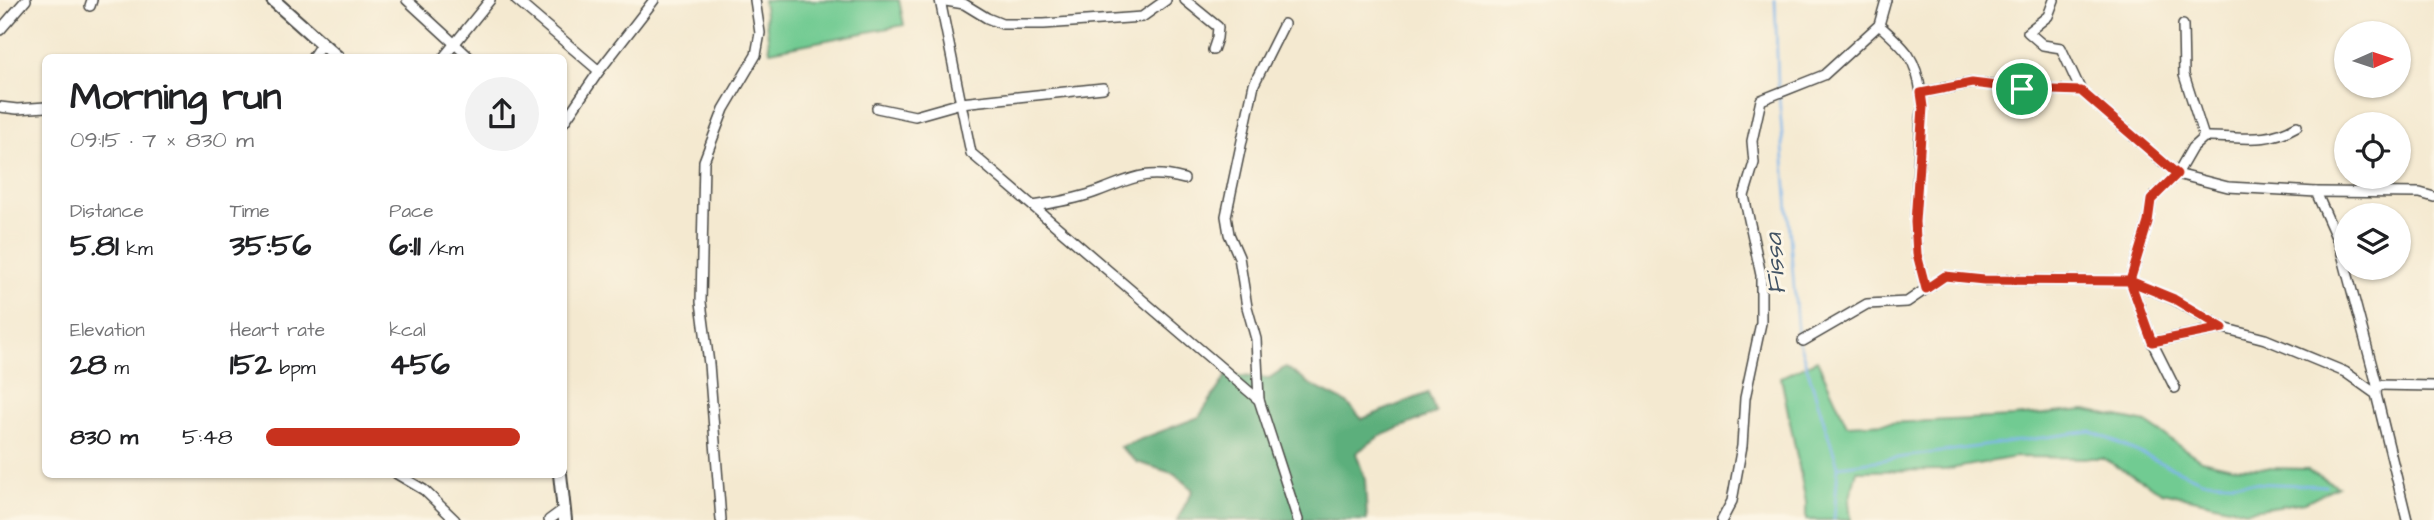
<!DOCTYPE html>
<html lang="en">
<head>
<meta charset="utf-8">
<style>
	:root { --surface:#fff; --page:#f2f2f2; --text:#202124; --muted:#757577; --accent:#c8321e }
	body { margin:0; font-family:"Architects Daughter",sans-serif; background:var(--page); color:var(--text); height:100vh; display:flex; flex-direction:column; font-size:26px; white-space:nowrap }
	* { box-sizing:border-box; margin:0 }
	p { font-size:23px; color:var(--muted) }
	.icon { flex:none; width:38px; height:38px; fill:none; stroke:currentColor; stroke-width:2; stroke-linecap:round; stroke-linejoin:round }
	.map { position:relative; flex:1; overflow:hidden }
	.panel { position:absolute; left:42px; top:54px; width:525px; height:424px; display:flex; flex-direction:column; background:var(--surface); border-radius:10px; box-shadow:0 2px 5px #0004 }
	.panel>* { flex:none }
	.needle { width:46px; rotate:87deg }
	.buttons { position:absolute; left:2334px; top:21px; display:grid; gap:14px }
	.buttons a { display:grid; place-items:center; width:77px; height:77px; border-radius:50%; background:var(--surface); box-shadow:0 2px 5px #0004; font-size:35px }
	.pin { position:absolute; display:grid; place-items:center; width:60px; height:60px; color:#fff; margin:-30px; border:4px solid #fff; border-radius:50%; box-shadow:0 2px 7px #0007 }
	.round { display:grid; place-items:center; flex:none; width:74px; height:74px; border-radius:37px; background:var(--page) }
	.head { display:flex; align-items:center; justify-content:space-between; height:119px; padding:0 28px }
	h1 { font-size:38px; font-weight:700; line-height:52px }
	.metrics { display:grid; grid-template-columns:repeat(3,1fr); gap:10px; height:119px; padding:7px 28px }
	.metrics div { display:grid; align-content:center }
	.metrics b { font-size:30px; font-weight:700 }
	.metrics small { font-size:19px; font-weight:400 }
	.metrics p { font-size:19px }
	ul { padding:0 28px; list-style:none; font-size:23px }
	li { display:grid; grid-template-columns:112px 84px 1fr; align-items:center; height:52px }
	li i { height:18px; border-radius:9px; background:var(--accent) }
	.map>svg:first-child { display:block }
	.green { fill:#71cb92; stroke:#4e7b5e; stroke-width:2 }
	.forest { fill:#5caf7c; stroke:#446d54; stroke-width:2 }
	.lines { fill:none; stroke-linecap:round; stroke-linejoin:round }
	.stream { stroke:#7cb4eb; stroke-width:2.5 }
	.minor-casing { stroke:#494844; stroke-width:12 }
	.secondary-casing { stroke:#494844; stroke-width:16 }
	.minor { stroke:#fff; stroke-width:9 }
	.secondary { stroke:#fff; stroke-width:12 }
	.route-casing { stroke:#fff; stroke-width:14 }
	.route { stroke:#c8321e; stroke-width:9 }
	.labels { text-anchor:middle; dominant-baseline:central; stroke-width:6; stroke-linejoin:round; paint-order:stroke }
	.water-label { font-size:26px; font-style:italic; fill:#435465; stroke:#fcf5e5 }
</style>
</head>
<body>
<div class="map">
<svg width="2434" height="520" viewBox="0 0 2434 520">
	<rect width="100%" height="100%" fill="#fcf5e5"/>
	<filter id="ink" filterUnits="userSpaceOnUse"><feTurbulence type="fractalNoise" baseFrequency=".0143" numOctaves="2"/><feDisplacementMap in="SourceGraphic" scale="14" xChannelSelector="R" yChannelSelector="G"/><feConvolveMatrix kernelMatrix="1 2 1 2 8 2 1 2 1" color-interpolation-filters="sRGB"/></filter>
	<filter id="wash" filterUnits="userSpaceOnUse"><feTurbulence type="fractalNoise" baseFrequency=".00686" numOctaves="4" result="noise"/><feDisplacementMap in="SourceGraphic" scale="28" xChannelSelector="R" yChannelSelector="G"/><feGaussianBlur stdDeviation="1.57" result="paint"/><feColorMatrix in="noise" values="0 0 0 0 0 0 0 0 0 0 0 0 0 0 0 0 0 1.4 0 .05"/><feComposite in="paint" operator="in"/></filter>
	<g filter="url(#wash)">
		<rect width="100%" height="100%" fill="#f4e9d0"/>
		<g class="green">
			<polygon points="763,0 899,0 904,25 770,51"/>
			<polygon points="1817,360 1847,425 2013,417 2085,410 2146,423 2201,460 2232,467 2306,469 2338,486 2305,502 2246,511 2162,492 2102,458 2016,457 1944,470 1857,471 1849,501 1851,520 1806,520 1806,502 1781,377"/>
		</g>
		<polygon class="forest" points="1286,367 1311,385 1347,403 1362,419 1428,393 1436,413 1380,436 1356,453 1365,479 1367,520 1177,520 1193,490 1175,474 1137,462 1120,447 1199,417 1227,375 1269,378"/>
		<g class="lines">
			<g class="stream">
				<polyline points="1775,0 1778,83 1798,339 1838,466 1834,520"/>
				<polyline points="1839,466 2091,431 2202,481 2326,486"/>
			</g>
		</g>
	</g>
	<g filter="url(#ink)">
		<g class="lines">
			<defs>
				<g id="minor">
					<polyline points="407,0 470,58"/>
					<polyline points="516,0 599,71"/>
					<polyline points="1166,0 1142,17 1044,24 1002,24 987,18 964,4 940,0 971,153 1259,400 1298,520"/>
					<polyline points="1185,0 1218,27 1217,38 1213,50"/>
					<polyline points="90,6 92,0"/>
					<path d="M1879,25C1905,48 1916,57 1921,93L1972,83L2022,89L2081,91L2061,48L2043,45L2028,32L2048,16L2054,0"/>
					<polyline points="2183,25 2184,75 2204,137"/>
					<polyline points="0,30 26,0"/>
					<polyline points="312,58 322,43"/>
					<polyline points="443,58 490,0"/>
					<polyline points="2081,91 2177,174 2228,187 2316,192 2340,246 2377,385 2376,394"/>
					<polyline points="1921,93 1923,107 1921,118 1915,222 1917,254 1926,289"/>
					<polyline points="0,107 17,109 46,107"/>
					<polyline points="877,108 915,116 961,103 1103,88"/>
					<polyline points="564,122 599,71 654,0"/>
					<polyline points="2316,192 2420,193 2434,197"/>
					<path d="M1033,206C1053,203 1073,200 1093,193C1130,180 1143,168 1184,179"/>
					<polyline points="1803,341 1867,304 1907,302 1945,276 1984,280 2130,281 2173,299 2223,328"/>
					<polyline points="2152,342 2223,328 2265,339 2345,372 2376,394 2407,520"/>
					<polyline points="2377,385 2434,386"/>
					<path d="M2175,388L2152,342L2130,281L2148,222L2151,200L2177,174L2192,148L2204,137C2239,136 2265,145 2297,126"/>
					<polyline points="1259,400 1256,339 1247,307 1239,257 1229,234 1226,216 1254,84 1284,24"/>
					<polyline points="397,474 424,490 455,520"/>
					<polyline points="549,520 564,509"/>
					<polyline points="721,520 709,364 701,302 704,161 724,109 756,55 760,33 755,0"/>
					<polyline points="1722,520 1732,501 1742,446 1745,398 1761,323 1761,275 1744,196 1754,163 1752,141 1761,100 1824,75 1879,25 1886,0"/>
				</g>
				<g id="secondary">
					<polyline points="273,0 338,58"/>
					<polyline points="560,474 565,520"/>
				</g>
			</defs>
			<use href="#minor" class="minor-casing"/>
			<use href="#secondary" class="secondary-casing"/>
			<use href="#minor" class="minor"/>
			<use href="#secondary" class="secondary"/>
		</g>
	</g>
	<g class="lines" filter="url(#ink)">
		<defs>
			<polyline id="route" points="2022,89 1972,83 1921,93 1923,107 1915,222 1917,254 1926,289 1945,276 1984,280 2130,281 2174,299 2223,328 2152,342 2130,281 2148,222 2151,200 2177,174 2081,91 2022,89"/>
		</defs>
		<use href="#route" class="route-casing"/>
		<use href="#route" class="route"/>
	</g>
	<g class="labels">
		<g class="water-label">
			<text transform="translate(1775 264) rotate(-94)">Fissa</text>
		</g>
	</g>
</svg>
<div class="buttons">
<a><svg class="needle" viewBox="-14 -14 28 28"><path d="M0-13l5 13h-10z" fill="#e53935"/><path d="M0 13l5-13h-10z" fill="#757577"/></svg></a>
<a><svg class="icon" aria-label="locate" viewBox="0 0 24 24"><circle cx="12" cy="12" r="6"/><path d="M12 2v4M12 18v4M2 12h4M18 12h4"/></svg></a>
<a><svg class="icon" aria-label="layers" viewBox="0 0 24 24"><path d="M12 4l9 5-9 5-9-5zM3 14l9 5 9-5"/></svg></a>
</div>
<div class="pin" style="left:2022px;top:89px;background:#1e9e55"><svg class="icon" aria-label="arrive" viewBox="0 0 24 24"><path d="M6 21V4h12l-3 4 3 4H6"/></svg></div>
<section class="panel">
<div class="head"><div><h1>Morning run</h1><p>09:15 · 7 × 830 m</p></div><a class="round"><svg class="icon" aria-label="share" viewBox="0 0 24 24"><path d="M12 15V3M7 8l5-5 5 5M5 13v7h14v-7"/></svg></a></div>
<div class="metrics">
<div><p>Distance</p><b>5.81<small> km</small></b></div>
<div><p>Time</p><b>35:56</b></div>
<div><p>Pace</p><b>6:11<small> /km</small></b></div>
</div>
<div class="metrics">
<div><p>Elevation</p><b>28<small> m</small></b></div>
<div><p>Heart rate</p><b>152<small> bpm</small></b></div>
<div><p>kcal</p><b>456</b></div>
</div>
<ul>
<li><b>830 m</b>5:48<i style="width:93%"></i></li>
</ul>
</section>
</div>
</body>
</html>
